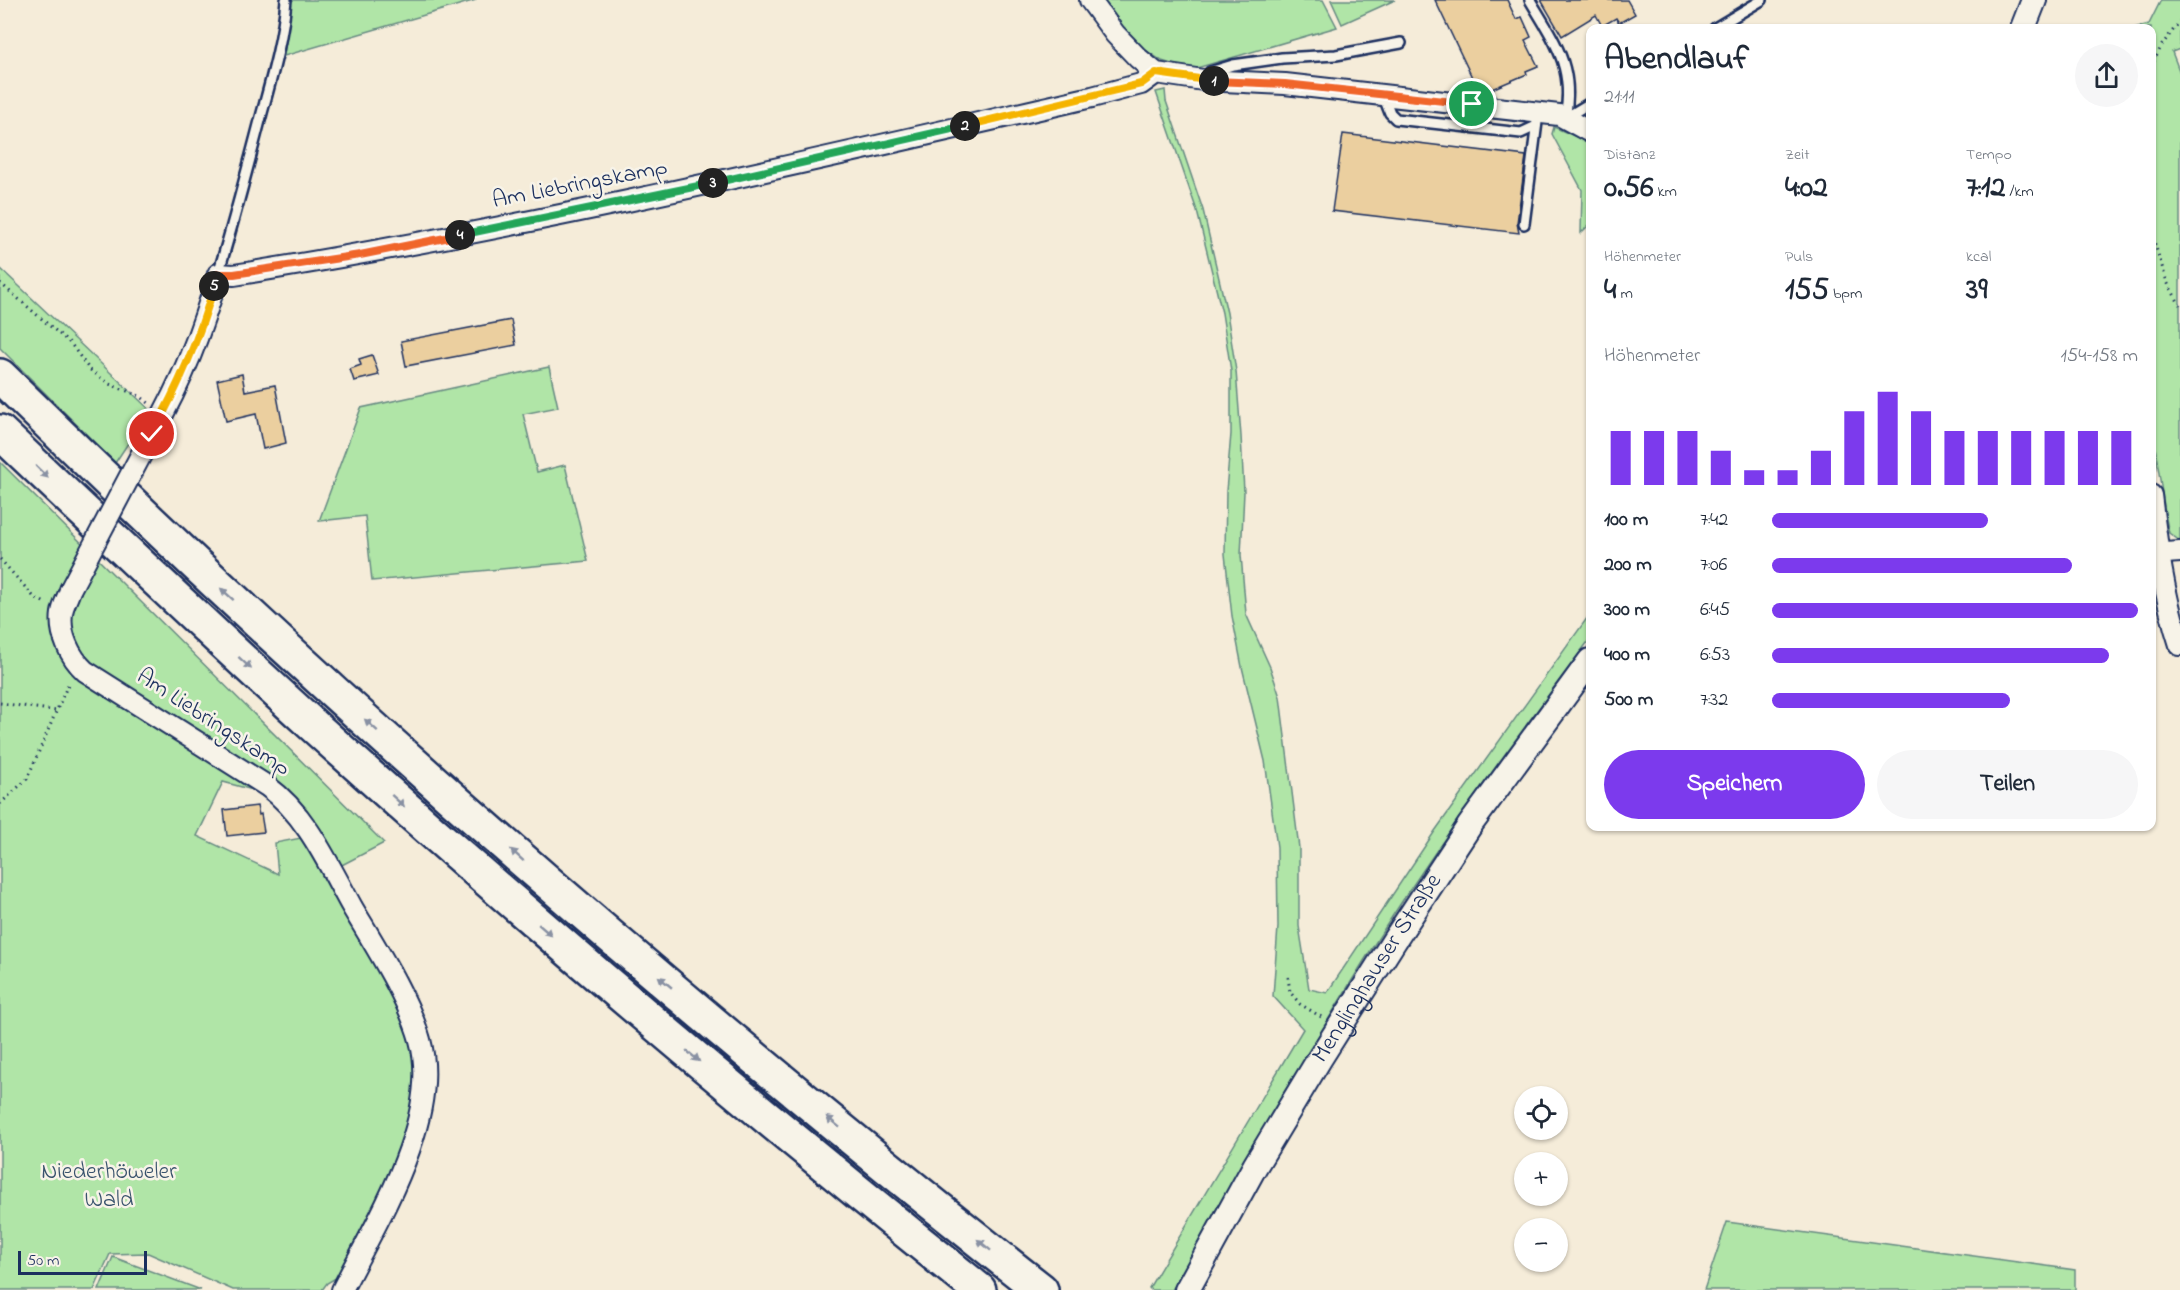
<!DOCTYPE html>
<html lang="de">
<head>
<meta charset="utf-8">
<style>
	:root { --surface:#fff; --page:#f6f6f7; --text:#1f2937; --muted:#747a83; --accent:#7c3aed }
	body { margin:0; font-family:"Indie Flower",sans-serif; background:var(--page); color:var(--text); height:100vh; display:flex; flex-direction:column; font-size:22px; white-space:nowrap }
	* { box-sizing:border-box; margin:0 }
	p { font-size:20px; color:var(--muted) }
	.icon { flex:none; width:33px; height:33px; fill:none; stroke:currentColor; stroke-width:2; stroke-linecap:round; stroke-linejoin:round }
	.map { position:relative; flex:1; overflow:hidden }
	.drawer { position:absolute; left:1586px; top:24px; width:570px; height:807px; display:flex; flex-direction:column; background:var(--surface); border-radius:12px; box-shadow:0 2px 4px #0004 }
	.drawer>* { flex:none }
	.buttons { position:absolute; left:1514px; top:1086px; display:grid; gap:12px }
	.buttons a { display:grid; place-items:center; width:54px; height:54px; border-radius:50%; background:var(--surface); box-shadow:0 2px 4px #0004; font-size:30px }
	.scale { position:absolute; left:18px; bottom:15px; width:129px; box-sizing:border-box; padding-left:6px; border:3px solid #1b2f5e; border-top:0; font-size:16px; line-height:21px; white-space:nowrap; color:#1b2f5e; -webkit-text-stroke:4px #f7f3e8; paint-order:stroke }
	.pin { position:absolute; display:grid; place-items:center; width:51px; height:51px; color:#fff; margin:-26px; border:3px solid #fff; border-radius:50%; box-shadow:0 2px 6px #0007 }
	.km { position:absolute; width:30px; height:30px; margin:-15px; border-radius:50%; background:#222; color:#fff; font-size:16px; line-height:30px; text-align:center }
	.round { display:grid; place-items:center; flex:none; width:63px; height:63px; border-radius:32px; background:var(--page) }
	.head { display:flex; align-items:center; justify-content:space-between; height:102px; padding:0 18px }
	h1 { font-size:33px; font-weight:800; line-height:45px }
	.stats { display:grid; grid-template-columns:repeat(3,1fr); gap:9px; height:102px; padding:6px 18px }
	.stats div { display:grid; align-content:center }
	.stats b { font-size:30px; font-weight:800 }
	.stats small { font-size:16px; font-weight:400 }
	.stats p { font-size:16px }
	.chart { height:168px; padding:12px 18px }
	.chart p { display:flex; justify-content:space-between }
	.chart svg { width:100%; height:108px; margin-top:6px; stroke:var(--accent); stroke-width:6 }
	.action { display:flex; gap:12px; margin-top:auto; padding:12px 18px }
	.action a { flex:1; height:69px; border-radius:36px; background:var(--accent); color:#fff; font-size:24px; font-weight:800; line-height:69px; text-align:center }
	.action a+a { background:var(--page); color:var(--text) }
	ul { padding:0 18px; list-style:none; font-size:20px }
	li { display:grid; grid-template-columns:96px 72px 1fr; align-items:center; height:45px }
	li i { height:15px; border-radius:8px; background:var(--accent) }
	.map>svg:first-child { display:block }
	.green { fill:#b0e5a7; stroke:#668a82; stroke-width:1.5 }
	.building { fill:#ebcf9f; stroke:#1b2f5e; stroke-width:1.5 }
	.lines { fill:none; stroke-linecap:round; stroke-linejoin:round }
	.service-casing { stroke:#1b2f5e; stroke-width:14 }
	.minor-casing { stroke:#1b2f5e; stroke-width:24 }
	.tertiary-casing { stroke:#1b2f5e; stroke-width:28 }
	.motorway-casing { stroke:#1b2f5e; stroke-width:38 }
	.path { stroke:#1b2f5e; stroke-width:3; stroke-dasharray:1.5 4.5; stroke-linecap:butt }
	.service { stroke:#f7f3e8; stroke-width:9 }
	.minor { stroke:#f7f3e8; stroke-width:20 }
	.tertiary { stroke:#f7f3e8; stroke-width:24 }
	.motorway { stroke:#f7f3e8; stroke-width:33 }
	.minor-bridge-casing { stroke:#1b2f5e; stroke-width:24; stroke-linecap:butt }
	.minor-bridge { stroke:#f7f3e8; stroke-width:20 }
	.oneway { fill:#8991a3 }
	.split-1-casing { stroke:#fff; stroke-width:12 }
	.split-2-casing { stroke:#fff; stroke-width:12 }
	.split-3-casing { stroke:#fff; stroke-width:12 }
	.split-4-casing { stroke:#fff; stroke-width:12 }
	.split-5-casing { stroke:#fff; stroke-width:12 }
	.split-6-casing { stroke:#fff; stroke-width:12 }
	.split-1 { stroke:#f0652b; stroke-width:8 }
	.split-2 { stroke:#f5b400; stroke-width:8 }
	.split-3 { stroke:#22a559; stroke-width:8 }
	.split-4 { stroke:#22a559; stroke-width:8 }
	.split-5 { stroke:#f0652b; stroke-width:8 }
	.split-6 { stroke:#f5b400; stroke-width:8 }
	.labels { text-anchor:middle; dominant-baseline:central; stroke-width:5; stroke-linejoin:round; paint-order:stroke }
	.street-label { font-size:24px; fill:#1b2f5e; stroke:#f7f3e8 }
	.park-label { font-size:24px; fill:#39536d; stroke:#f7f3e8 }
</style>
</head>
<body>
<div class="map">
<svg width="2180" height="1290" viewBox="0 0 2180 1290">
	<rect width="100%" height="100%" fill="#f5ecd9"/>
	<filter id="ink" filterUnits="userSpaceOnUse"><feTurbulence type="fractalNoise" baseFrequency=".0167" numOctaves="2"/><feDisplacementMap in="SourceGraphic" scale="12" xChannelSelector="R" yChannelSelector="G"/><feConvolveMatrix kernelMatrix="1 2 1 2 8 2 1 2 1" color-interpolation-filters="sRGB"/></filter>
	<g filter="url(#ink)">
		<g class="green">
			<polygon points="291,0 476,0 284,56"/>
			<polygon points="1099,0 1323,0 1337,27 1190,70 1162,61 1132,41"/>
			<polygon points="1331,0 1395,0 1342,24"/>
			<polygon points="2161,0 2180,0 2180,49 2172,52 2180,73 2180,541 2169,533 2166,519 2151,420 2151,28 2134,28 2149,24"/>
			<path d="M1165,90L1166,101L1203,210L1227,313L1236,371L1241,436L1244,492L1241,555L1246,614L1270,667L1280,697L1299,848V926L1309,989L1327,993L1435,831L1590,614V639C1526,725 1462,811 1403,900C1320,1026 1248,1159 1172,1290H1151L1149,1288L1303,1029L1273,996L1278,927L1277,847L1265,761L1242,667L1232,616L1225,554L1226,491L1231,434V371L1222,313L1197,211L1156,92Z"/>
			<polygon points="1554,127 1590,143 1590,224 1581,233 1582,190 1552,134"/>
			<polygon points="0,268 150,410 115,463 0,348"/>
			<polygon points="549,367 558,407 523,414 537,472 565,465 588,561 372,581 365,516 319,521 361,408"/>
			<polygon points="0,462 384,843 338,867 294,801 223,782 197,836 278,874 275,843 301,838 333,884 384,979 416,1054 414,1102 400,1154 341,1275 327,1283 322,1290 233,1290 148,1253 110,1254 94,1290 0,1290"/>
			<polygon points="1727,1222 2075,1270 2075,1290 1704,1290"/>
			<polygon points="113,1257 201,1290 99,1290"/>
		</g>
		<g class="building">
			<polygon points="1435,0 1507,0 1516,19 1522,17 1531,37 1525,40 1538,66 1526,71 1527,74 1480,94"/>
			<polygon points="1541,0 1627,0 1635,14 1619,23 1616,18 1602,26 1596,15 1562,36"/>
			<polygon points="1343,134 1526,156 1517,223 1519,233 1332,211"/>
			<polygon points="511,320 516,345 406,366 401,341"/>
			<polygon points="372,355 379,375 354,381 350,369 361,365 359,359"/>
			<polygon points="242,374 245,391 275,385 286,443 263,449 256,414 226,421 217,380"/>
			<polygon points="257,806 259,815 261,814 264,832 227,836 224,810"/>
		</g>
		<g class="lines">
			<defs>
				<g id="service">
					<path d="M1530,0C1555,42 1575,68 1565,118"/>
					<polyline points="1715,28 1762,0"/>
					<polyline points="1205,79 1210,72 1233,65 1282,58 1336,55 1401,43"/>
					<polyline points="1383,95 1390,113 1396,119 1521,133 1536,126"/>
					<polyline points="1565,118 1590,103"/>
					<polyline points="1524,224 1537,122"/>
					<path d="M218,274C234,221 248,167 262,113C272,76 283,38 286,0"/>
				</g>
				<g id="minor">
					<polyline points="1090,0 1115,34 1138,58 1156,73 1203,80 1285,84 1559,115 1590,132"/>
					<path d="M152,434C183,380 201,333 218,274L234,275C523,229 807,162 1092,97L1141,84L1156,73"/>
					<path d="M2151,495C2157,545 2164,596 2180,645"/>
					<polyline points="2151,554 2180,552"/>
					<path d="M70,590C68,597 63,605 62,613C59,634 70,657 85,671L267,786C307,815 328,864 352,907C375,946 408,997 420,1040C442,1118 376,1222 342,1290"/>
				</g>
				<g id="tertiary">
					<polyline points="2023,28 2034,0"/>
					<path id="s1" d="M1187,1290L1255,1166L1320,1058L1394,941L1470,825L1590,661"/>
				</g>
				<g id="motorway">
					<path d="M0,376C329,700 678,1004 1041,1290"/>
					<path d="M0,432C101,528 202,624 305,718C524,916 749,1106 979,1290"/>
				</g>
			</defs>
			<use href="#service" class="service-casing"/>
			<use href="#minor" class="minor-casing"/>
			<use href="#tertiary" class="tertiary-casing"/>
			<use href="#motorway" class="motorway-casing"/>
			<g class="path">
				<polyline points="2151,67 2162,45 2180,21"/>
				<polyline points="2151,232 2167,282 2180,305"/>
				<polyline points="0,283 71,344 89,369 109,384 140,396 150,404"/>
				<polyline points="0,559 34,597 45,603"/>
				<polyline points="0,703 57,711"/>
				<polyline points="0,804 27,779 69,682"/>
				<polyline points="1288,977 1290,992 1300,1004 1323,1018"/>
			</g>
			<use href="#service" class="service"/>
			<use href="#minor" class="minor"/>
			<use href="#tertiary" class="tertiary"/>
			<use href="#motorway" class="motorway"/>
			<defs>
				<polyline id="minor-bridge" points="70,590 152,434"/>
			</defs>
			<use href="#minor-bridge" class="minor-bridge-casing"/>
			<use href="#minor-bridge" class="minor-bridge"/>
		</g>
		<defs><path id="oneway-solid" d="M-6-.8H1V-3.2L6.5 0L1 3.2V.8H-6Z" transform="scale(1.5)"/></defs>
		<g class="oneway">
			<use href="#oneway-solid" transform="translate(42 472) rotate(44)"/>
			<use href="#oneway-solid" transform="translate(227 594) rotate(-138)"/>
			<use href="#oneway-solid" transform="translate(245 663) rotate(43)"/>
			<use href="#oneway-solid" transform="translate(371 725) rotate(-138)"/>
			<use href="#oneway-solid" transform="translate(398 801) rotate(42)"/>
			<use href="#oneway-solid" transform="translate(517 855) rotate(-138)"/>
			<use href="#oneway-solid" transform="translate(545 930) rotate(41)"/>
			<use href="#oneway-solid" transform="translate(665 982) rotate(-140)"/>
			<use href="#oneway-solid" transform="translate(693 1056) rotate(40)"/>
			<use href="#oneway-solid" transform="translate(833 1122) rotate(-141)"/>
			<use href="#oneway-solid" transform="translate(984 1245) rotate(-141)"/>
		</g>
	</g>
	<g class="lines" filter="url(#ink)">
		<defs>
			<polyline id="split-1" points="1214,81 1285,84 1472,104"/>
			<polyline id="split-2" points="965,126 1141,84 1156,73 1214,81"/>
			<polyline id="split-3" points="713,183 965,126"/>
			<polyline id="split-4" points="460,235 713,183"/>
			<polyline id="split-5" points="214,286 218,274 234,274 360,255 460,235"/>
			<path id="split-6" d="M152,434C179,386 199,339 214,286"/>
		</defs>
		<use href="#split-1" class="split-1-casing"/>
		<use href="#split-2" class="split-2-casing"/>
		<use href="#split-3" class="split-3-casing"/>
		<use href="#split-4" class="split-4-casing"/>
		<use href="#split-5" class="split-5-casing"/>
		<use href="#split-6" class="split-6-casing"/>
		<use href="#split-1" class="split-1"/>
		<use href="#split-2" class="split-2"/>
		<use href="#split-3" class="split-3"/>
		<use href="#split-4" class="split-4"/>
		<use href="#split-5" class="split-5"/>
		<use href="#split-6" class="split-6"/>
	</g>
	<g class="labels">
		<g class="street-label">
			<text transform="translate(580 185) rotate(-11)">Am Liebringskamp</text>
			<text transform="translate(213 723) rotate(33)">Am Liebringskamp</text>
			<text stroke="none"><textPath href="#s1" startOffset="374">Menglinghauser Straße</textPath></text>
		</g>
		<g class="park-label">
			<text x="109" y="1172">Niederhöweler<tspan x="109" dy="28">Wald</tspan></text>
		</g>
	</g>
</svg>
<div class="buttons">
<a><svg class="icon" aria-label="locate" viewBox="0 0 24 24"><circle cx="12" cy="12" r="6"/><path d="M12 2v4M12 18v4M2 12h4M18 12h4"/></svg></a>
<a>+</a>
<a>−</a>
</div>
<div class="scale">50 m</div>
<div class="pin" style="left:1472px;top:104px;background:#1e9e55"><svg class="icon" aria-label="arrive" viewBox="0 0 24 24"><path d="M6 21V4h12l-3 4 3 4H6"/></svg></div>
<div class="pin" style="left:152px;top:434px;background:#d93025"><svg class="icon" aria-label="check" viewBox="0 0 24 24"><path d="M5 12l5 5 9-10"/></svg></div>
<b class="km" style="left:1214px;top:81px">1</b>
<b class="km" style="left:965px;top:126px">2</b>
<b class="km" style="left:713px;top:183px">3</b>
<b class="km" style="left:460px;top:235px">4</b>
<b class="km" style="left:214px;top:286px">5</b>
<section class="drawer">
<div class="head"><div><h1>Abendlauf</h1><p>21:11</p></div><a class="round"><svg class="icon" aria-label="share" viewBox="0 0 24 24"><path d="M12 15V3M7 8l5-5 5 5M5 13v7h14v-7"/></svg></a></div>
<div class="stats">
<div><p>Distanz</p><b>0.56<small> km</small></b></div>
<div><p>Zeit</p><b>4:02</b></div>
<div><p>Tempo</p><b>7:12<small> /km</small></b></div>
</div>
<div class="stats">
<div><p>Höhenmeter</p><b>4<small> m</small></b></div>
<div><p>Puls</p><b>155<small> bpm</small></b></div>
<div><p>kcal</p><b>39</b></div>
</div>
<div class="chart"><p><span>Höhenmeter</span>154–158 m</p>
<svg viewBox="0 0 160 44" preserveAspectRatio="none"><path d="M5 44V22M15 44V22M25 44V22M35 44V30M45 44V38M55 44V38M65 44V30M75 44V14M85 44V6M95 44V14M105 44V22M115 44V22M125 44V22M135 44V22M145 44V22M155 44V22"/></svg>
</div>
<ul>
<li><b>100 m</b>7:42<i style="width:59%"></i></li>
<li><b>200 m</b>7:06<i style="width:82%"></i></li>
<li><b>300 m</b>6:45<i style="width:100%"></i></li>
<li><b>400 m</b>6:53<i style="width:92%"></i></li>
<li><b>500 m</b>7:32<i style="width:65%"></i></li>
</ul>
<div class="action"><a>Speichern</a><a>Teilen</a></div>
</section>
</div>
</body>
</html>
